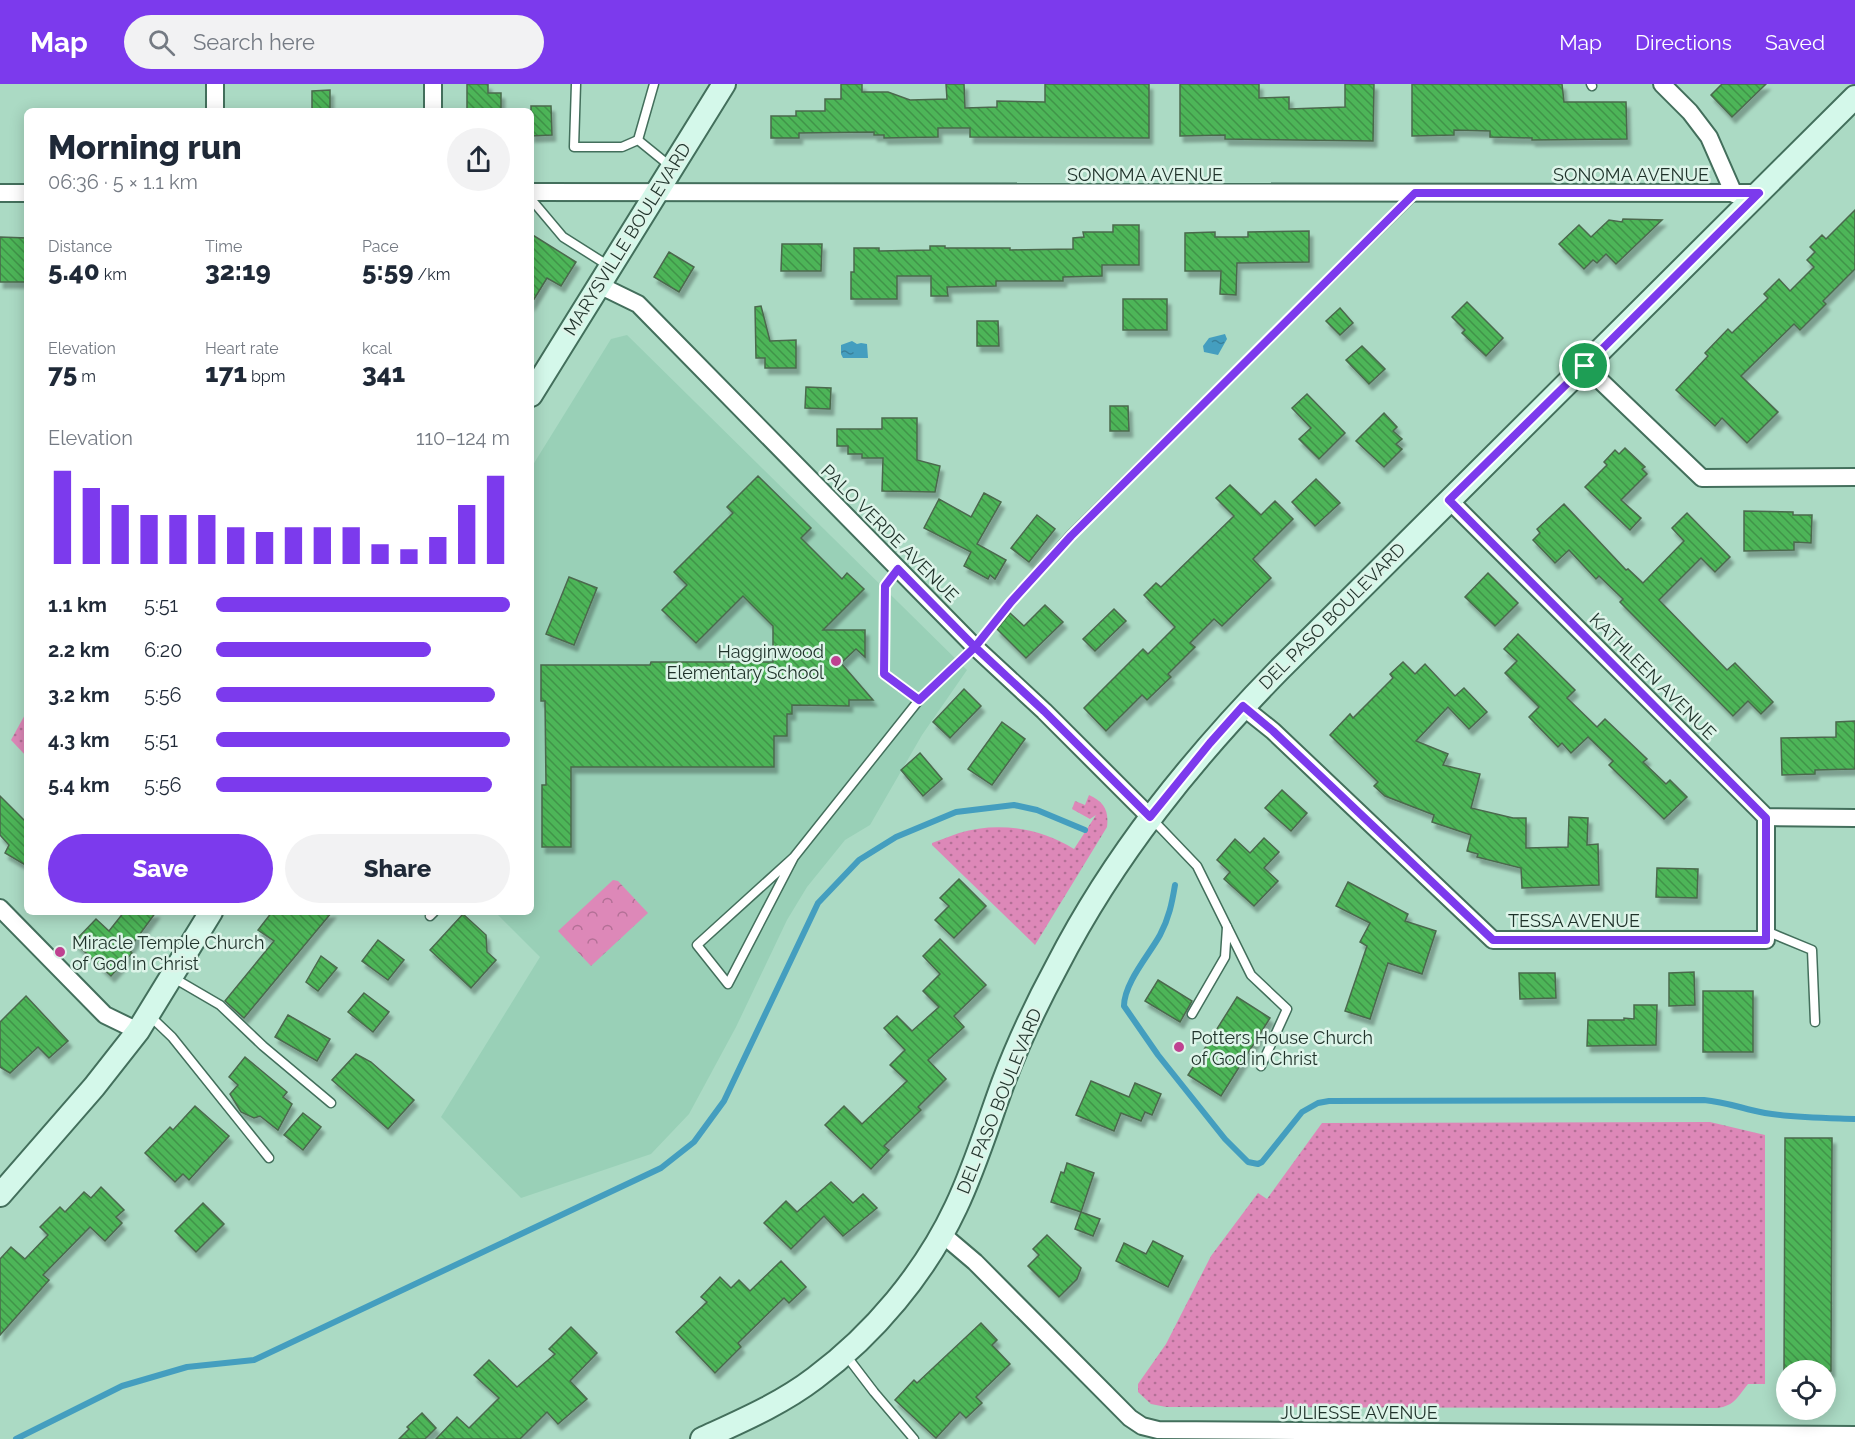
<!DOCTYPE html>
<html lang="en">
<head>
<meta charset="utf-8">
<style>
	:root { --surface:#fff; --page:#f2f2f3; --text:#1f2937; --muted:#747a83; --accent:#7c3aed }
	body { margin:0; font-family:Raleway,sans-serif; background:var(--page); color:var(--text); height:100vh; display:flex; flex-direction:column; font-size:22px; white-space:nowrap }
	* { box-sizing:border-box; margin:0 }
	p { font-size:20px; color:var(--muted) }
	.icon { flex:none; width:33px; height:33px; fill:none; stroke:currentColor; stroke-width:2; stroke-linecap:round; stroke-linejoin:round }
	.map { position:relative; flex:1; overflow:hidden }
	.side { position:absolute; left:24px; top:24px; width:510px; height:807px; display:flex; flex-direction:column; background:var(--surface); border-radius:9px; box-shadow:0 3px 15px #0003 }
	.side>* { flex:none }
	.buttons { position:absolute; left:1776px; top:1276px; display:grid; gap:12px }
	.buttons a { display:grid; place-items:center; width:60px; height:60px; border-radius:50%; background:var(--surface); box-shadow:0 3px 15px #0003; font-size:30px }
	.pin { position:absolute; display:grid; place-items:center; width:51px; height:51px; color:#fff; margin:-26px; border:3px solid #fff; border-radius:50%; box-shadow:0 2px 6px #0007 }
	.round { display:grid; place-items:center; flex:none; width:63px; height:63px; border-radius:32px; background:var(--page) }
	.overview { display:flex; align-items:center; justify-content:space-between; height:102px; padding:0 24px }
	h1 { font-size:33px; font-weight:800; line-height:45px }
	.metrics { display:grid; grid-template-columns:repeat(3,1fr); gap:9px; height:102px; padding:6px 24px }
	.metrics div { display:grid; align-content:center }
	.metrics b { font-size:26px; font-weight:800 }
	.metrics small { font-size:16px; font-weight:400 }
	.metrics p { font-size:16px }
	.chart { height:168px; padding:12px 24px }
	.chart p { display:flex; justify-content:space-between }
	.chart svg { width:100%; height:108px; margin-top:6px; stroke:var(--accent); stroke-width:6 }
	.cta { display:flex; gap:12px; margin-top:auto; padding:12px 24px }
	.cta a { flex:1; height:69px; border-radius:36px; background:var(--accent); color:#fff; font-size:24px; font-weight:800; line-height:69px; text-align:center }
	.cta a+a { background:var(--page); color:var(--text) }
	ul { padding:0 24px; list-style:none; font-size:20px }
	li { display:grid; grid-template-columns:96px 72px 1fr; align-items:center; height:45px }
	li i { height:15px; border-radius:8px; background:var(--accent) }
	header { display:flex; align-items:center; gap:36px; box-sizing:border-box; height:84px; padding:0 30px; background:var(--accent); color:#fff }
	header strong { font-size:28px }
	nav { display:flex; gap:33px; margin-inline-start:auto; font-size:21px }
	.search { width:420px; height:54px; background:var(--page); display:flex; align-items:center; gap:15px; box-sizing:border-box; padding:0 21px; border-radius:33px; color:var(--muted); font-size:22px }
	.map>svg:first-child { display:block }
	.built { fill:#99d0b7 }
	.grass { fill:url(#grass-dots) }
	.park { fill:url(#park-crowns) }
	.water { fill:url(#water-ripples) }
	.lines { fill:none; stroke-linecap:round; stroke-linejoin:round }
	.stream { stroke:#449ebf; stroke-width:6 }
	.building { fill:url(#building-back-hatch); stroke:#4b694d; stroke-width:1.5; filter:url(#shadow) }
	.service-casing { stroke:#436f5c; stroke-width:11 }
	.minor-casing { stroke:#436f5c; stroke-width:20 }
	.secondary-casing { stroke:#436f5c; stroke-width:26 }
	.service { stroke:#fff; stroke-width:8 }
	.minor { stroke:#fff; stroke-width:16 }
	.secondary { stroke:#d4f8ea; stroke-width:22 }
	.route-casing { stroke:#fff; stroke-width:12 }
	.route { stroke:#7c3aed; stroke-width:8 }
	.poi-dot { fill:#bf4291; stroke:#ddf4e9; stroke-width:2 }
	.labels { text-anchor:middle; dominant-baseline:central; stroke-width:5; stroke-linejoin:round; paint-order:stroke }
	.street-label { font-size:18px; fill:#1f322a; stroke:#ddf4e9 }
	.poi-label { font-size:18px; fill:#1f322a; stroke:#ddf4e9; text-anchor:start }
</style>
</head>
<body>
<header>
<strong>Map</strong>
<div class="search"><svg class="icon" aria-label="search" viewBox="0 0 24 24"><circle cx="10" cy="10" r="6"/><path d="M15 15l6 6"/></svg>Search here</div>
<nav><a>Map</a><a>Directions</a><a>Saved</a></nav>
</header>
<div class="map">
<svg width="1855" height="1355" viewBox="0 0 1855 1355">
	<defs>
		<pattern id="grass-dots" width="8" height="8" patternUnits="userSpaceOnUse" patternTransform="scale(1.5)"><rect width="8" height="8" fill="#dd88b8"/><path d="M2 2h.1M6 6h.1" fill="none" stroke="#b37096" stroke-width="1.8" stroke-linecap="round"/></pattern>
		<pattern id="park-crowns" width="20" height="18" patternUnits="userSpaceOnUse" patternTransform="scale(1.5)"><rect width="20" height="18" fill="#dd88b8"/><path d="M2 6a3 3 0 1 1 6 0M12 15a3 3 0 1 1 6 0" fill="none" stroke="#b37096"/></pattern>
		<pattern id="water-ripples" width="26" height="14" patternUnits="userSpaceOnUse" patternTransform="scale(1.5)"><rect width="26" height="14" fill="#449ebf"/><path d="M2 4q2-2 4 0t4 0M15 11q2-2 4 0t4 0" fill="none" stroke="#38819b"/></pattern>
		<pattern id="building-back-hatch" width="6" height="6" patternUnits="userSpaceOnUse" patternTransform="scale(1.5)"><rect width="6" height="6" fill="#4db558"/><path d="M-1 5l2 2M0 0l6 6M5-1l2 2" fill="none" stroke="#3f9449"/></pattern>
		<filter id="shadow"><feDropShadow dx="3.5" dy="6" stdDeviation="1.5" flood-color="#0004"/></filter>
	</defs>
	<rect width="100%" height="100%" fill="#abdac4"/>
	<polygon class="built" points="627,251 967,586 922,651 870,741 845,756 807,803 787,836 736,943 689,1030 651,1070 521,1114 441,1033 540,873 495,828 531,828 531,384 611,255"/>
	<g class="grass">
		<polygon points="27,627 27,673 11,656"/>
		<path d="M1089,711C1104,718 1109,726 1107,743L1035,861L932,761V759C941,756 950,752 959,749C998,737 1040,744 1074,765L1096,731L1090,735L1072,725L1075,717L1085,721Z"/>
		<path d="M1710,1038L1765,1051V1300H1748C1738,1312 1735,1322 1717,1324L1166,1323L1151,1320L1138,1308V1300L1166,1260L1211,1172L1258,1109L1267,1115L1322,1039Z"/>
	</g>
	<polygon class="park" points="613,796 618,797 648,829 591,882 558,847"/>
	<g class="water">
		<polygon points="1225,250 1227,255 1218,271 1204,268 1203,262 1209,254"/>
		<polygon points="852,257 857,260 861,259 867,260 868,274 843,274 841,270 841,261"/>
	</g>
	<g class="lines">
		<g class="stream">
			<path d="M1175,801C1172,819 1169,834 1160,851C1149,871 1124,899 1124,922L1158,971L1225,1055L1248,1078L1258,1080L1262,1078L1302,1028L1318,1019L1329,1017L1704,1016C1727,1018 1743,1025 1765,1029C1794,1034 1825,1034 1855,1035"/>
			<polyline points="16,1355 122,1302 187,1283 254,1276 661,1084 694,1058 724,1017 818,819 859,776 896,753 956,728 1014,721 1037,726 1085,746"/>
		</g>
	</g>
	<g class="building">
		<polygon points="467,0 488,0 488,9 501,9 501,27 467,27"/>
		<polygon points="841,0 862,0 862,8 888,8 910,16 947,15 946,0 964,0 965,24 997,23 997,17 1045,18 1045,0 1149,0 1149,54 970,53 970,44 938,44 938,53 884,54 884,51 874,51 874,48 799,49 799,54 771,54 771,32 796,32 796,27 825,27 825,15 841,15"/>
		<polygon points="1180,0 1259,0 1259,14 1289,13 1289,25 1345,23 1345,0 1374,0 1373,57 1225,55 1225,51 1180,52"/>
		<polygon points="1412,0 1562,0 1564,18 1626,18 1627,55 1532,56 1532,54 1490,53 1490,47 1454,46 1454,51 1412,52"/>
		<polygon points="1722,0 1766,0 1732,33 1711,11"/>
		<polygon points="330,6 330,27 312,27 312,7"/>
		<polygon points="531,22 551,22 552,51 531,52"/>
		<polygon points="1855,126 1855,185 1823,217 1826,220 1800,246 1794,240 1741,292 1778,328 1747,359 1722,334 1715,342 1676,306 1708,272 1705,269 1728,245 1732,249 1768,214 1764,210 1779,195 1790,207 1814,183 1807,176 1815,168 1810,163 1822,151 1826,155"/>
		<polygon points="1623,135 1662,136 1616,180 1606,170 1597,179 1593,176 1584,185 1559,160 1579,141 1591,153 1609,136 1622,138"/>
		<polygon points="1113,141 1139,141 1139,181 1102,181 1102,192 1063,193 1063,197 996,197 996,202 947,203 948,212 931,212 931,192 897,192 897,215 851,215 851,188 854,188 854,164 879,164 879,167 930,166 930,162 945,162 945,164 1010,164 1010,166 1073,165 1073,154 1084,153 1083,148 1113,148"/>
		<polygon points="1309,147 1309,178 1237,179 1236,211 1220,210 1221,187 1185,187 1185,149 1215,148 1215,153 1248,153 1248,148"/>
		<polygon points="531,150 576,178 561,202 547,194 531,220"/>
		<polygon points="0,153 27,154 27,198 0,198"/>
		<polygon points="782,160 822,160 821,187 781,187"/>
		<polygon points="669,168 694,183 679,208 654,193"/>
		<rect x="1123" y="215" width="44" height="31"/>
		<polygon points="1467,218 1503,254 1486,272 1462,249 1465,246 1452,233"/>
		<polygon points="761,222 770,257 796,256 796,284 765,284 765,274 756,274 755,223"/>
		<polygon points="1340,224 1353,239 1340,251 1326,237"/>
		<polygon points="977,237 998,237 999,262 977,262"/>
		<polygon points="1362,262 1385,285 1369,300 1346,276"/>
		<polygon points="806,303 831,304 830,325 805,324"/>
		<polygon points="1307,310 1345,349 1319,375 1299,355 1311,344 1292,324"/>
		<polygon points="1110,322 1128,322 1129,347 1110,347"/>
		<polygon points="1384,329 1397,343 1393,347 1402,355 1396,360 1402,365 1384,383 1356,357"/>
		<polygon points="882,334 917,334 917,376 940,382 935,408 882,407 883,374 862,374 862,370 848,370 848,362 837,362 837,345 882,345"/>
		<polygon points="1625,364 1645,383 1642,385 1647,390 1621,416 1641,434 1630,446 1585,403 1607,381 1604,378 1615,366 1619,370"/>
		<polygon points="758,392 811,444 801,454 842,495 847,489 864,505 823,546 865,546 865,573 856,565 841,579 873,616 849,616 849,622 792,621 792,630 787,630 787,652 774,652 774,683 571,683 571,763 542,763 542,701 546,701 545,617 541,617 541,581 650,581 651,578 773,578 773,542 743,512 696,559 662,526 687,501 674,488 733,429 727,423"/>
		<polygon points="1316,395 1340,419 1315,442 1292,418"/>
		<polygon points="1230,401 1261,431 1275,417 1293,435 1253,475 1271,494 1222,542 1214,535 1190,559 1195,563 1168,590 1171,593 1147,616 1142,611 1106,647 1084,624 1143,565 1148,570 1175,543 1144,511 1156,499 1161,503 1234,432 1216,414"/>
		<polygon points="984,409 1001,418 977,460 1006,476 995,495 990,491 988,495 964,482 971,468 924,444 939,415 971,433"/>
		<polygon points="1564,420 1626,486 1628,485 1643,499 1684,457 1672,444 1687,429 1730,473 1715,488 1701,474 1659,516 1727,586 1735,579 1773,618 1761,630 1748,617 1733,632 1620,518 1623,515 1599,492 1596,495 1569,466 1555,479 1533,456 1540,449 1537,445"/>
		<polygon points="1744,427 1793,428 1793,431 1812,431 1811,459 1794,458 1794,466 1744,467"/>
		<polygon points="1037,431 1055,445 1029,478 1011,464"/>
		<polygon points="1488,489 1518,519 1495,542 1465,513"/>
		<polygon points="569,493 597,504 574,561 546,550"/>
		<polygon points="1045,521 1063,538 1026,574 997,545 1010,529 1024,542"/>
		<polygon points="1114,525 1126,537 1095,567 1083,555"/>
		<polygon points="1518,550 1575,606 1567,614 1597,643 1605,635 1647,675 1643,678 1666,700 1670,696 1687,713 1664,735 1609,681 1613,677 1588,653 1571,669 1562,659 1558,663 1529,633 1539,623 1505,589 1517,577 1504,565"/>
		<polygon points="1403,578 1415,590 1425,580 1455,612 1464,604 1487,628 1469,645 1448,623 1416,657 1448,670 1443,681 1480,690 1471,724 1513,734 1526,734 1526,764 1568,763 1569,733 1588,734 1587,761 1598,760 1599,801 1522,804 1521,784 1477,773 1478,770 1467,767 1471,751 1432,738 1434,731 1385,712 1374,702 1378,698 1330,651 1350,630 1353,634 1393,594 1390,590"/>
		<polygon points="964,605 981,622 950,654 933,638"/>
		<polygon points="1855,637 1855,685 1815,686 1815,690 1782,691 1781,654 1836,653 1836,638"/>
		<polygon points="1002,638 1025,655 992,701 968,685"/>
		<polygon points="920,669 942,695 923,712 901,686"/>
		<polygon points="1282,706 1307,729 1291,747 1265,724"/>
		<polygon points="0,712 27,739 27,782 5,769 9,761 0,751"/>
		<polygon points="1264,754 1279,768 1264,784 1278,797 1254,822 1224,795 1230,788 1217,776 1235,755 1250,769"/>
		<polygon points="1657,784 1698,785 1697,814 1656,813"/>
		<polygon points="959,795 986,822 954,854 935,836 949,822 940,814"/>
		<polygon points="1348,798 1408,830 1405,837 1436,847 1422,890 1388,879 1370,935 1345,927 1367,862 1360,858 1370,839 1336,822"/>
		<polygon points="124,828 156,828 129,865 132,869 111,892 74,858 96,835 109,847"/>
		<polygon points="272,828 332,828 244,934 225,917 274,857 258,846"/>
		<polygon points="463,830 486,851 487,868 496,876 471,904 430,866"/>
		<polygon points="940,855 986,901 954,932 964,943 928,976 946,995 918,1023 921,1026 884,1062 889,1066 871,1085 825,1041 844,1022 862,1040 907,997 890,981 905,966 884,944 897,932 912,947 939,923 923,907 940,890 923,872"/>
		<polygon points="378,856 404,876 388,896 362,877"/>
		<polygon points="321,872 337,884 318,907 306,898"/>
		<polygon points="1694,888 1695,921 1669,922 1669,889"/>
		<polygon points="1519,889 1555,889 1556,914 1520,915"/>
		<polygon points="1158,896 1192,917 1180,938 1145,917"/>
		<rect x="1703" y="907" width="50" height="61"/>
		<polygon points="364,909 389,928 373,948 348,928"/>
		<polygon points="26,912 68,957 49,974 38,963 10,989 0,983 0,938"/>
		<polygon points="1237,913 1270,934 1221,1012 1188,991"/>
		<polygon points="1634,921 1657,921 1656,961 1587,962 1588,936 1624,936 1624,934 1634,935"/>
		<polygon points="288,931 330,955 317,977 275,953"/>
		<polygon points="356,970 371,978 414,1016 388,1045 332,996"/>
		<polygon points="245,973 287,1008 283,1013 292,1020 278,1046 260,1032 254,1034 241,1028 230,1010 238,1001 229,993"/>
		<polygon points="1091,997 1129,1013 1135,999 1161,1010 1152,1031 1145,1028 1141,1037 1121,1029 1114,1047 1076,1031"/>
		<polygon points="195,1022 229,1052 189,1096 183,1090 175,1098 145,1069 170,1043 173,1046"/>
		<polygon points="303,1029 321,1043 303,1066 284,1051"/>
		<polygon points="1785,1054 1832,1054 1831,1287 1784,1287"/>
		<polygon points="1067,1079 1094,1089 1081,1128 1051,1118 1061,1088 1064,1089"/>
		<polygon points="831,1098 853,1119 863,1110 877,1124 843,1152 824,1132 791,1165 764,1139 786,1117 797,1128"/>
		<polygon points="101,1103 124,1126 116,1133 122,1139 105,1157 90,1143 43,1191 49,1196 0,1251 0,1175 11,1163 25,1175 48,1151 40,1143 60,1123 65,1128 84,1108 91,1114"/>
		<polygon points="203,1119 224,1140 196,1168 175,1147"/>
		<polygon points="1081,1128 1100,1135 1093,1152 1075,1145"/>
		<polygon points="1047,1151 1081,1184 1077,1195 1059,1213 1028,1182 1039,1171 1033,1165"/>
		<polygon points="1153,1157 1183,1172 1168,1203 1116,1177 1124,1159 1146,1170"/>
		<polygon points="781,1177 806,1203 789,1219 784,1214 738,1259 741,1263 715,1289 676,1248 707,1218 701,1213 720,1193 731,1204 739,1196 750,1207"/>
		<polygon points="981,1239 997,1256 992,1261 1010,1280 976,1313 982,1319 966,1334 960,1328 936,1354 895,1316 914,1296 917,1299"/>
		<polygon points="571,1243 597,1269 570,1297 587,1315 558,1340 547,1328 520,1355 436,1355 457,1333 469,1344 499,1314 474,1291 489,1276 517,1303 555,1270 549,1265"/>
		<polygon points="422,1329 436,1344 425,1355 399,1355 409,1345 407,1343"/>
	</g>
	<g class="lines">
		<defs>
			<g id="service">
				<polyline points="576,0 574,63 622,63 638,56 670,82"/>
				<polyline points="1591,0 1592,2"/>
				<polyline points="638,56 654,0"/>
				<polyline points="531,115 563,153 609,182"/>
				<polyline points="898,485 885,502 884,590 919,616"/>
				<polyline points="1152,735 1197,782 1251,891 1287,925 1261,982"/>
				<polyline points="794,773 697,861 728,900 794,773 919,616 975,563 1011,518 1070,452 1415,110"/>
				<polyline points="430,832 434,828"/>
				<polyline points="1766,847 1812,866 1815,938"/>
				<polyline points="172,893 220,921 263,962 331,1019"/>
				<polyline points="1192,930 1225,873 1227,843"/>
				<polyline points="149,931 172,953 269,1074"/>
				<polyline points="845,1270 874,1308 914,1355"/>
			</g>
			<g id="minor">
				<polyline points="1662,0 1690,28 1709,53 1734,110"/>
				<polyline points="215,27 215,0"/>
				<polyline points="433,27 433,0"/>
				<polyline points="531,108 1759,109"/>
				<polyline points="0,109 27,109"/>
				<polyline points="599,201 638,220 975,563 1044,627 1150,733"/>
				<polyline points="1585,282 1702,394 1855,393"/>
				<polyline points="1449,416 1766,733 1855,734"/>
				<polyline points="1243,623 1273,647 1493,856 1766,856 1766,733"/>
				<polyline points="0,824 105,931 138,947"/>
				<polyline points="942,1150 975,1178 1130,1334 1142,1342 1158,1346 1855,1351"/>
			</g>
			<g id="secondary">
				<polyline points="531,311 724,0"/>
				<polyline points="0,1111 94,1003 138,947 211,828"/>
				<path d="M702,1355C741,1337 781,1320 815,1294C874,1250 925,1189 956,1123C975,1083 988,1040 1003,999C1018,959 1037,919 1057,882C1114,771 1192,675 1279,586L1855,13"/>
			</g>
		</defs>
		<use href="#service" class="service-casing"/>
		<use href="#minor" class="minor-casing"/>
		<use href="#secondary" class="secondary-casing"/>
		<use href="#service" class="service"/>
		<use href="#minor" class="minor"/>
		<use href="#secondary" class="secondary"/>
	</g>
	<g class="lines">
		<defs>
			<polyline id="route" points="1585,282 1759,109 1415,109 1071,452 1011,518 975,563 898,485 885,502 884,590 919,616 975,563 1044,627 1150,733 1210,659 1243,622 1273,647 1493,856 1766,856 1766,734 1449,416 1585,282"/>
		</defs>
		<use href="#route" class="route-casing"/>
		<use href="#route" class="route"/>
	</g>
	<g class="poi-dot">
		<circle cx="836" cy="577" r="6"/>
		<circle cx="60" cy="868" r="6"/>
		<circle cx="1179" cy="963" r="6"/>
	</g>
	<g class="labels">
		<g class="street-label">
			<text x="1145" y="90">SONOMA AVENUE</text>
			<text x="1631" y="90">SONOMA AVENUE</text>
			<text transform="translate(627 155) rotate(-58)">MARYSVILLE BOULEVARD</text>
			<text transform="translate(890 449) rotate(45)">PALO VERDE AVENUE</text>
			<text transform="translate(1332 532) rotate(-45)">DEL PASO BOULEVARD</text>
			<text transform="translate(1653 592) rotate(45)">KATHLEEN AVENUE</text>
			<text x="1574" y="836">TESSA AVENUE</text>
			<text transform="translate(999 1017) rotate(-68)">DEL PASO BOULEVARD</text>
			<text x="1359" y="1328">JULIESSE AVENUE</text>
		</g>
		<g class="poi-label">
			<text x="824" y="567" text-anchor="end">Hagginwood<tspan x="824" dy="21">Elementary School</tspan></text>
			<text x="72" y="858">Miracle Temple Church<tspan x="72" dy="21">of God in Christ</tspan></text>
			<text x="1191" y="953">Potters House Church<tspan x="1191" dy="21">of God in Christ</tspan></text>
		</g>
	</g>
</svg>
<div class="buttons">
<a><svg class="icon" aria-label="locate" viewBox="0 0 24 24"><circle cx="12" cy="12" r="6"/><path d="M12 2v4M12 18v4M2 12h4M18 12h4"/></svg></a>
</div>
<div class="pin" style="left:1585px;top:282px;background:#1e9e55"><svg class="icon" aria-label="arrive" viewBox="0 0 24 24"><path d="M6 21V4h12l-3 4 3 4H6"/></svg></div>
<section class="side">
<div class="overview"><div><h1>Morning run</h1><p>06:36 · 5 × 1.1 km</p></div><a class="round"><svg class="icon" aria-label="share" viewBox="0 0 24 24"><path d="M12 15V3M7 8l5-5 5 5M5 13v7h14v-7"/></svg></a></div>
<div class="metrics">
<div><p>Distance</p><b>5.40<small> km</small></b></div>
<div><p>Time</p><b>32:19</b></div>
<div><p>Pace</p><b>5:59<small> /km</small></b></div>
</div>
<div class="metrics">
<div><p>Elevation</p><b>75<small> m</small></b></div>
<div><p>Heart rate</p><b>171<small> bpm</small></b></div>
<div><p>kcal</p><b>341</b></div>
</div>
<div class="chart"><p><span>Elevation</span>110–124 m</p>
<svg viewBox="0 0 160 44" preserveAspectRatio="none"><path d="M5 44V6M15 44V13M25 44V20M35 44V24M45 44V24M55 44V24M65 44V29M75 44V31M85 44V29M95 44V29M105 44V29M115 44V36M125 44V38M135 44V33M145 44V20M155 44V8"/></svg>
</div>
<ul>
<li><b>1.1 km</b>5:51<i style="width:100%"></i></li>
<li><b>2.2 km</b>6:20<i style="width:73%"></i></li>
<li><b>3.2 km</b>5:56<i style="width:95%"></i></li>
<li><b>4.3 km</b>5:51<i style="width:100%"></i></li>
<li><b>5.4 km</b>5:56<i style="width:94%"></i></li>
</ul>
<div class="cta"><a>Save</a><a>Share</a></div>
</section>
</div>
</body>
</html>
